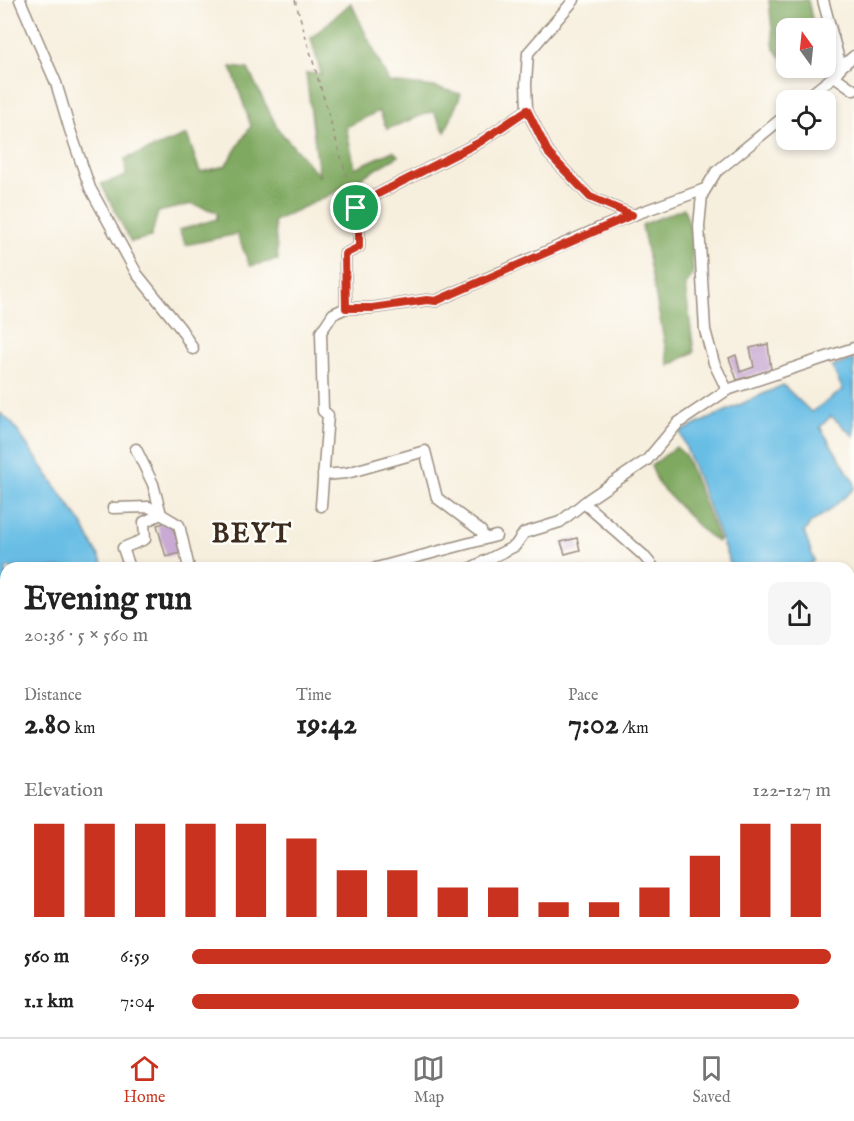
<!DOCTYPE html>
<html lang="en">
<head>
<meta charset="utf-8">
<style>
	:root { --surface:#fff; --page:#f6f6f6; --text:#222; --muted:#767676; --line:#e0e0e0; --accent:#c8321e }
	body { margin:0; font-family:"IM FELL English",serif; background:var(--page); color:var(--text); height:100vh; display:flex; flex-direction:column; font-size:22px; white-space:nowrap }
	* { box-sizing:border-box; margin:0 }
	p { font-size:20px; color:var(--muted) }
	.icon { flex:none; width:33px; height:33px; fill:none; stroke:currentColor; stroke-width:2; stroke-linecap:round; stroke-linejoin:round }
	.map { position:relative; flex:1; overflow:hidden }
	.panel { position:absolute; left:0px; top:562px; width:855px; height:476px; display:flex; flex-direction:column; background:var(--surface); border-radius:18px 18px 0 0; box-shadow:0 3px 9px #0003 }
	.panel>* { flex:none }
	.needle { width:39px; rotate:345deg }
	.fabs { position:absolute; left:776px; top:18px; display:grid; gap:12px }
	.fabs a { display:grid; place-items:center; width:60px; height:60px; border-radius:12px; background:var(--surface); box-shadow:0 3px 9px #0003; font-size:30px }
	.pin { position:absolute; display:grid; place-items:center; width:51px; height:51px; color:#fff; margin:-26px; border:3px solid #fff; border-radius:50%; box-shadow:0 2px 6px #0007 }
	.round { display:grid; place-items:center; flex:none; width:63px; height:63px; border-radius:12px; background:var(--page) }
	.overview { display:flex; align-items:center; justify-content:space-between; height:102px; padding:0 24px }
	h1 { font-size:33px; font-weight:800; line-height:45px }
	.stats { display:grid; grid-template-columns:repeat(3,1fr); gap:9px; height:102px; padding:6px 24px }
	.stats div { display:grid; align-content:center }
	.stats b { font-size:30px; font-weight:800 }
	.stats small { font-size:16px; font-weight:400 }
	.stats p { font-size:16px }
	.chart { height:168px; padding:12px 24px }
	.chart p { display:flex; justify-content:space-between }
	.chart svg { width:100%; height:108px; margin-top:6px; stroke:var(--accent); stroke-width:6 }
	ul { padding:0 24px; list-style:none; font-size:20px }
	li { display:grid; grid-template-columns:96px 72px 1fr; align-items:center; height:45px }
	li i { height:15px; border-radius:8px; background:var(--accent) }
	.dock { display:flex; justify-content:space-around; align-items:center; height:84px; border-top:2px solid var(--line); background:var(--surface); font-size:16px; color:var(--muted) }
	.dock a { display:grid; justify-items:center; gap:3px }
	.dock .selected { color:var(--accent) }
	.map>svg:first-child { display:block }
	.forest { fill:#7fa960; stroke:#5d6a3f; stroke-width:1.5 }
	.water { fill:#68bde5; stroke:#527482; stroke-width:1.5 }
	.building { fill:#c9aad4 }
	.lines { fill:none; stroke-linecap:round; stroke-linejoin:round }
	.minor-casing { stroke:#998c7e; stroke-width:13 }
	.path { stroke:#998c7e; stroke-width:1.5; stroke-dasharray:4.5 4.5; stroke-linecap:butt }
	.minor { stroke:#fff; stroke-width:10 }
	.route-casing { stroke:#fff; stroke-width:12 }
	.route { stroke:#c8321e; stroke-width:8 }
	.labels { text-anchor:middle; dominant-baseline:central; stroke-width:5; stroke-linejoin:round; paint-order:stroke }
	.district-label { font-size:27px; font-weight:bold; letter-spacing:1.5px; fill:#3b2a1e; stroke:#fdfcf7 }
</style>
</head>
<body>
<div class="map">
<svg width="854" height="1037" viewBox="0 0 854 1037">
	<rect width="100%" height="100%" fill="#fdfcf7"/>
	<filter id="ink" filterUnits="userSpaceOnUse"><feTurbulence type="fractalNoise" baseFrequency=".0167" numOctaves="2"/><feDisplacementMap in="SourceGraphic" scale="12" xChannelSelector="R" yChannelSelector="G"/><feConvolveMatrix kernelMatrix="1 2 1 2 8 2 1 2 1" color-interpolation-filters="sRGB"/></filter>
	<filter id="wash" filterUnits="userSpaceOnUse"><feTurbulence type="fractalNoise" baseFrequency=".008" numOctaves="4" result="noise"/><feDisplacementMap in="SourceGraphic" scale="24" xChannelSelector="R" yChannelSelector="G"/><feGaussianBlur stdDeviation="1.35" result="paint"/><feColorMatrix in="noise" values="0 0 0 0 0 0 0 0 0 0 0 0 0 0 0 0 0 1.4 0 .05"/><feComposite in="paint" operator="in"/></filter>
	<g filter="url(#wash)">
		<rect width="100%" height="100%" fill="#f7efde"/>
		<g class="forest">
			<polygon points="769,0 808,0 814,28 786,28 786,62 774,49"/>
			<polygon points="351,3 389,82 435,87 461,94 445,132 433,111 387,129 379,111 346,127 355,168 393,151 399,156 340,190 274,221 278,260 250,266 237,234 186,245 179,230 217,219 217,212 192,204 158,212 151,237 131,242 101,184 126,176 125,159 187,135 200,172 225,166 251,126 231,67 248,69 278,129 319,176 306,73 321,74 311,38"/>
			<polygon points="684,208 691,231 693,274 685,285 694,352 669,366 642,225"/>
			<polygon points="676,447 685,455 719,540 717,542 701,529 659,485 651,466"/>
		</g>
		<g class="water">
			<polygon points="854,359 854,436 831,416 820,427 854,482 854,489 827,512 811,523 804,532 814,560 807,568 732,568 680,432 783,385 811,412 843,390 832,367"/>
			<polygon points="0,413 12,423 82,524 105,568 6,568 6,1032 245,1032 246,1037 0,1037"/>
		</g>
		<g id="blocks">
			<g class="building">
				<polygon points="768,344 771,370 737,380 729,358 736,355 740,372 754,367 750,348"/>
				<polygon points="171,521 180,553 166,557 157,525"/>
				<polygon points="577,538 580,550 565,554 561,542"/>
			</g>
		</g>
	</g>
	<g filter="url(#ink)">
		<use href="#blocks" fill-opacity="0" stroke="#998c7e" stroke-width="1.5"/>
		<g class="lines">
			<defs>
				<g id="minor">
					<polyline points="20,0 56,83 70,130 90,188 137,274 181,329 193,349"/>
					<polyline points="574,0 528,53 526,84 527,110 549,154 590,197 632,215"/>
					<polyline points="841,67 854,56"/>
					<polyline points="834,76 854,90"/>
					<polyline points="804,100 834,76 841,67 823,0"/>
					<polyline points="346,308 345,254 359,247 359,232 356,208 378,194 480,142 527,110"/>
					<polyline points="727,390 714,363 705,330 699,226 702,195 716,172 786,115"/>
					<polyline points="323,475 347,473 425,451 437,498 481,531 484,539"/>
					<polyline points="584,503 643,555 654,568"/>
					<polyline points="321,506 328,415 323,411 321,332 333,314 346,308 372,308 427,300 436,301 602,227 636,214 705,189"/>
					<polyline points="113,508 149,507 179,525 189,568"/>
					<polyline points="130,568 123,548 145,539 144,522 161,514 153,484 136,449"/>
					<polyline points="376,568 496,536"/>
					<polyline points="471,568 515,546 524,533 560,522 589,499 647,460 678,423 727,390 854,348"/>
					<polyline points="849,679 854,676"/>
					<polyline points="849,820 854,823"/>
					<polyline points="849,908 854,919"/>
					<polyline points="849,1012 854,1024"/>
					<polyline points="283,1032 284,1037"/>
					<polyline points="443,1032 448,1037"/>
					<polyline points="625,1032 633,1037"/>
					<polyline points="728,1032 731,1037"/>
					<polyline points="778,1032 781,1037"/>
					<polyline points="398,1037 399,1032"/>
					<polyline points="511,1037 512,1032"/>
				</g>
			</defs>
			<use href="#minor" class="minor-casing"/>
			<g class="path">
				<polyline points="295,0 353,198"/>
				<polyline points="0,936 6,934"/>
			</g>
			<use href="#minor" class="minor"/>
		</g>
	</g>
	<g class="lines" filter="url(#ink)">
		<defs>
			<polygon id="route" points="527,110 549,154 590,197 632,215 436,301 427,300 372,308 346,308 345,254 359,247 359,232 356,208 378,194 480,142"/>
		</defs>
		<use href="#route" class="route-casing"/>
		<use href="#route" class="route"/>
	</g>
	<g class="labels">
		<g class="district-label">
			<text x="252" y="535">BEYT</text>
		</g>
	</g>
</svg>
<div class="fabs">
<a><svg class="needle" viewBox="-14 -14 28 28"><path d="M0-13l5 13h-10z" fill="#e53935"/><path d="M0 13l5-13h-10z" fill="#767676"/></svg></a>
<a><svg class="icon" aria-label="locate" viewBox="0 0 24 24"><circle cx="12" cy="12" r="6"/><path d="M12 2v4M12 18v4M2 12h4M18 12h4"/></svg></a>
</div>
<div class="pin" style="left:356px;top:208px;background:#1e9e55"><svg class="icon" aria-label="arrive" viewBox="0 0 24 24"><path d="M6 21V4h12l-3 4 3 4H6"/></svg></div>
<section class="panel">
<div class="overview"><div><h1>Evening run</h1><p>20:36 · 5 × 560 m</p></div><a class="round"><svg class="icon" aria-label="share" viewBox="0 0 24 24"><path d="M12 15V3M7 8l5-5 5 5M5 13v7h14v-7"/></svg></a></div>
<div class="stats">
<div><p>Distance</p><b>2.80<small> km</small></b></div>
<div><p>Time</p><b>19:42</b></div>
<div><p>Pace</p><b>7:02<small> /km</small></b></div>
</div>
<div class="chart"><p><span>Elevation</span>122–127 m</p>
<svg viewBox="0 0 160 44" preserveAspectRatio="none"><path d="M5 44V6M15 44V6M25 44V6M35 44V6M45 44V6M55 44V12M65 44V25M75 44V25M85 44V32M95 44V32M105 44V38M115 44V38M125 44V32M135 44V19M145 44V6M155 44V6"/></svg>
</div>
<ul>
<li><b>560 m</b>6:59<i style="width:100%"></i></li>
<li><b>1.1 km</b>7:04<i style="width:95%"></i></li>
</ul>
</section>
</div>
<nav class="dock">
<a class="selected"><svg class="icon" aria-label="home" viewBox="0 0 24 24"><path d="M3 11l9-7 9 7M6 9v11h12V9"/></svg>Home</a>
<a><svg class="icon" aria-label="map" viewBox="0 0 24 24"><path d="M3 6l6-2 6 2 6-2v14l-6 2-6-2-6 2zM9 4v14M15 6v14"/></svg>Map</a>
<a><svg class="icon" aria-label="saved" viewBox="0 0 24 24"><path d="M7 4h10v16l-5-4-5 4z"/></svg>Saved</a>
</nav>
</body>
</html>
